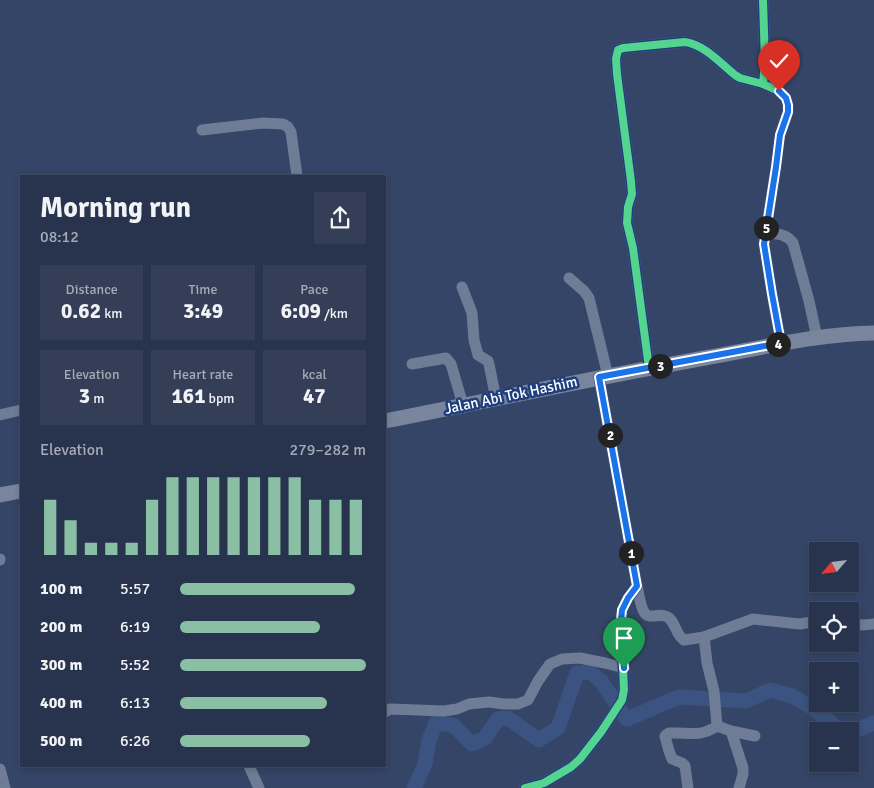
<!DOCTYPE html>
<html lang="en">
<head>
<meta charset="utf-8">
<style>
	:root { --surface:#28344d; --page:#343f57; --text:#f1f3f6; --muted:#a5aab6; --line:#444f65; --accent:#8abfa5 }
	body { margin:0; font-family:Signika,sans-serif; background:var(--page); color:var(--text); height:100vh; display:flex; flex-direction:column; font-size:19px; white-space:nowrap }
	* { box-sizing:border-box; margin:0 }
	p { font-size:16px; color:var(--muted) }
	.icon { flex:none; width:28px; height:28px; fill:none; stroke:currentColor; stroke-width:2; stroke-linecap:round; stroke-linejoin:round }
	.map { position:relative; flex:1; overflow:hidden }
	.side { position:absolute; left:20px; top:175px; width:366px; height:592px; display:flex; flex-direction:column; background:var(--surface); border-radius:0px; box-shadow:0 2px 8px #0003,0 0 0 1px var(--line) }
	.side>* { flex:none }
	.needle { width:32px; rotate:242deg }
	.controls { position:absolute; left:809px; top:542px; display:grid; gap:10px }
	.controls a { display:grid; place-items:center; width:50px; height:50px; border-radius:0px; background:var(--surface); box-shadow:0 2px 8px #0003,0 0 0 1px var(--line); font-size:25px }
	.pin { position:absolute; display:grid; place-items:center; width:42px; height:42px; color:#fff; margin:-51px -21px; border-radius:50% 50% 50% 0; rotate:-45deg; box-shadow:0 0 5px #0007 }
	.pin .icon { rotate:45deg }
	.km { position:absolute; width:25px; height:25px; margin:-12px; border-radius:50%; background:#222; color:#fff; font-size:14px; line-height:25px; text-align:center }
	.round { display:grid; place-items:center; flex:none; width:52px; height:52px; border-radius:0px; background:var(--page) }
	.headline { display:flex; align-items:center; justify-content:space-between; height:85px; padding:0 20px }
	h1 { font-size:28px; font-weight:700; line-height:38px }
	.metrics { display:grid; grid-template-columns:repeat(3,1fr); gap:8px; height:85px; padding:5px 20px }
	.metrics div { display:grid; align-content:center; border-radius:0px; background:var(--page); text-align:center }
	.metrics b { font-size:21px; font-weight:700 }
	.metrics small { font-size:14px; font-weight:400 }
	.metrics p { font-size:14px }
	.chart { height:140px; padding:10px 20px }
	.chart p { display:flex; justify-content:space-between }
	.chart svg { width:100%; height:90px; margin-top:5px; stroke:var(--accent); stroke-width:6 }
	ul { padding:0 20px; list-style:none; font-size:16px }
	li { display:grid; grid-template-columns:80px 60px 1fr; align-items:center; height:38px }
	li i { height:12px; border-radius:6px; background:var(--accent) }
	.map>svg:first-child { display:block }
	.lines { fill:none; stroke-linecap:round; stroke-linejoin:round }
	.river { stroke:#3b5380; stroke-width:15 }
	.minor { stroke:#6f7c96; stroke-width:11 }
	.major { stroke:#78859d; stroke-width:15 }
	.cycleway-casing { stroke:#1f3e7d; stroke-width:11 }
	.cycleway { stroke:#53d58f; stroke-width:8 }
	.route-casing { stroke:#fff; stroke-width:10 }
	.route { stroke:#1a73e8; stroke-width:6 }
	.labels { text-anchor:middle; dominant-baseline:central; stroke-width:5; stroke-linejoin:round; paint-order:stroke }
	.street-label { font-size:15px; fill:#fff; stroke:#1f3e7d }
</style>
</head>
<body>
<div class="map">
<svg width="874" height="788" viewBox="0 0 874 788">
	<rect width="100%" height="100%" fill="#354567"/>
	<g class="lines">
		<g class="river">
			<polyline points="850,733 874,723"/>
			<polyline points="414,788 425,764 429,740 436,723 453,725 472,744 485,738 498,719 508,718 539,740 558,728 577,673 590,672 602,682 620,710 627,719 679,697 746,701 770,690 792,696 816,710 840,731"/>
		</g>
		<g class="minor">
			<path d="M763,0L765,62L763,84C771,88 784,91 787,101C791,111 784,120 781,130C777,142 778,156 776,168C773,190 769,211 765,233L764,244L766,259L781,343"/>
			<polyline points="202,130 263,123 283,124 288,127 291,132 297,176"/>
			<path d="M765,233C776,234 786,233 793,243L809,301L817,338"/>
			<polyline points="569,278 584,291 589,298 608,376"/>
			<polyline points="462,287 472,313 474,340 478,355 488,361 489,364 496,399"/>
			<polyline points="412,364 446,358 451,364 463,405"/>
			<path d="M649,368L633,248L627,223L628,207L632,194L631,181L617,74L616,59L618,50L623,48L685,42C705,45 720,63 735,75L740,78L763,84"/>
			<polyline points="0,415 21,410"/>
			<polyline points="0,559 0,560"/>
			<path d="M637,586C639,594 640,605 644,612C649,621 661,611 669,618C676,624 676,635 684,640L704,637L753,619L800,624L818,621"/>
			<path d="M850,622C858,626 865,625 874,624"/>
			<polyline points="704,637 707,663 714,691 717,726 731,731 755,736"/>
			<polyline points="385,712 390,709 444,711 457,709 469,704 489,702 504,704 518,704 528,700 538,681 550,664 562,659 580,658 605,663 624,668"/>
			<polyline points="731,731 743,768 743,774 739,788"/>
			<polyline points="249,766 259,788"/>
			<polyline points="0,769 5,788"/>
			<path d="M525,788L544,783L571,767L580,759L601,732L622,700L624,690L621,620C623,604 628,598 637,586L599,377"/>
			<path d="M688,788L685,766L682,763L672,759L669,751L665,736L669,733C689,732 699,738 717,726"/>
		</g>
		<g class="major">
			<path d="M385,421C492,400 598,377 705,358C761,348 817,334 874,333"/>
			<polyline points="0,495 21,491"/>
		</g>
		<defs>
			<g id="cycleway">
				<path d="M763,0L765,62L763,84C771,88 784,91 787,101C791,111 784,120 781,130C777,142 778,156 776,168C773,190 769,211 765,233L764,244L766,259L781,343"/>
				<path d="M649,368L633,248L627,223L628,207L632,194L631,181L617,74L616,59L618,50L623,48L685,42C705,45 720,63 735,75L740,78L763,84"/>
				<path d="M525,788L544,783L571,767L580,759L601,732L622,700L624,690L621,620C623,604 628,598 637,586L599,377"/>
			</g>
		</defs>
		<use href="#cycleway" class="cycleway-casing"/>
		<use href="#cycleway" class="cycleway"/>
	</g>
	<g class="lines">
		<defs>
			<polyline id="route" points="624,668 621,620 622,610 628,598 637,586 599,377 781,343 772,294 764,244 776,167 780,135 788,112 788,105 786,98 779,91"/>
		</defs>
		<use href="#route" class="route-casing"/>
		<use href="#route" class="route"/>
	</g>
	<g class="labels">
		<g class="street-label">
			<text transform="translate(511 395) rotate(-12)">Jalan Abi Tok Hashim</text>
		</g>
	</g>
</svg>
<div class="controls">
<a><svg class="needle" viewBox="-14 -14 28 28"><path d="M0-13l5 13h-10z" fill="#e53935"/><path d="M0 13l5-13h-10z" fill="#a5aab6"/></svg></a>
<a><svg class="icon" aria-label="locate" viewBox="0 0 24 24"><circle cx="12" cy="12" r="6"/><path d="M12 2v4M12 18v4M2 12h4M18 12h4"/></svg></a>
<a>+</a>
<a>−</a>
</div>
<div class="pin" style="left:624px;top:668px;background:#1e9e55"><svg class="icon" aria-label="arrive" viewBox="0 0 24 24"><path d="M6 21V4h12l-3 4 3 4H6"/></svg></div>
<div class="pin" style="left:779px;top:91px;background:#d93025"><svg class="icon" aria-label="check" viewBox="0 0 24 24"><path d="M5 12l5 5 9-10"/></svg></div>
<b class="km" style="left:631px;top:553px">1</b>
<b class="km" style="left:610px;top:435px">2</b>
<b class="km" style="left:660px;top:366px">3</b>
<b class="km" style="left:778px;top:344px">4</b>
<b class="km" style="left:766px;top:228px">5</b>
<section class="side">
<div class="headline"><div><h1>Morning run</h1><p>08:12</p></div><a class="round"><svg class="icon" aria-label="share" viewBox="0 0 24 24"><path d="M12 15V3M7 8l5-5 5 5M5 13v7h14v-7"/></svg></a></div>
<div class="metrics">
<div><p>Distance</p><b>0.62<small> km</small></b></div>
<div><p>Time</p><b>3:49</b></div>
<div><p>Pace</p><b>6:09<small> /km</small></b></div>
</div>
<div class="metrics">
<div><p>Elevation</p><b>3<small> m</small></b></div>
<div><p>Heart rate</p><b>161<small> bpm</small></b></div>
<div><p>kcal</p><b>47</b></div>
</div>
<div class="chart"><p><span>Elevation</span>279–282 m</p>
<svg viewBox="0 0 160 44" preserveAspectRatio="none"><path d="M5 44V17M15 44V27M25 44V38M35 44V38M45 44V38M55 44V17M65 44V6M75 44V6M85 44V6M95 44V6M105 44V6M115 44V6M125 44V6M135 44V17M145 44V17M155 44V17"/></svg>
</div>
<ul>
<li><b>100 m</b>5:57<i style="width:94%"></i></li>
<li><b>200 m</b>6:19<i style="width:75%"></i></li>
<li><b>300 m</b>5:52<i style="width:100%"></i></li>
<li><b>400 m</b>6:13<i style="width:79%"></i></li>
<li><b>500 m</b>6:26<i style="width:70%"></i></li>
</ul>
</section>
</div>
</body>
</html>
